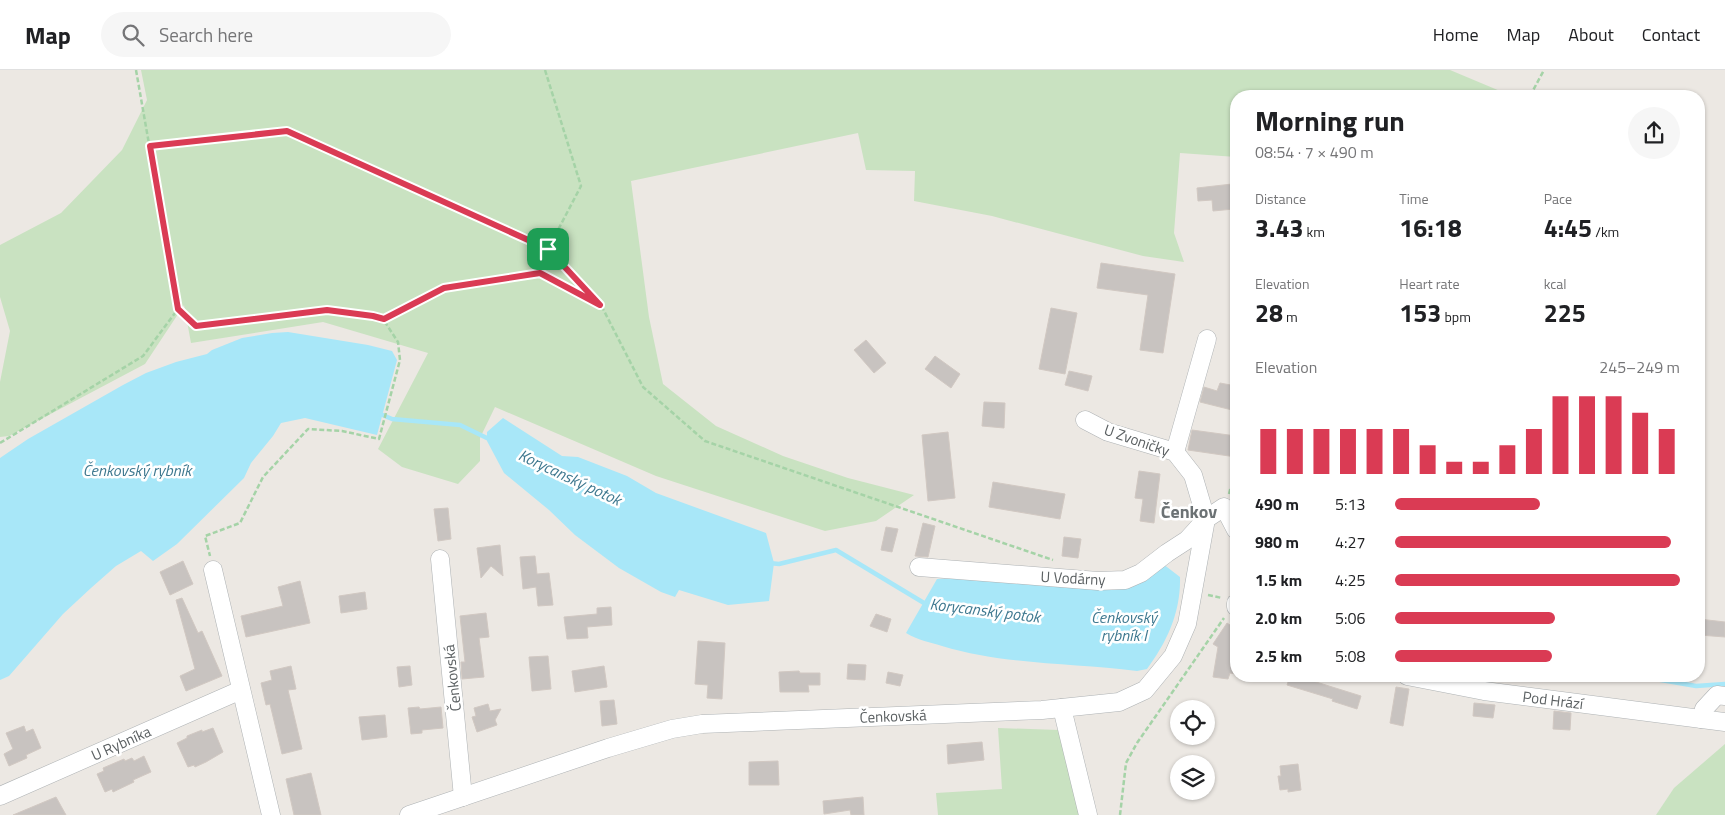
<!DOCTYPE html>
<html lang="en">
<head>
<meta charset="utf-8">
<style>
	:root { --surface:#fff; --page:#f6f6f6; --text:#202124; --muted:#757577; --line:#e0e0e0; --accent:#da3b54 }
	body { margin:0; font-family:"Titillium Web",sans-serif; background:var(--page); color:var(--text); height:100vh; display:flex; flex-direction:column; font-size:19px; white-space:nowrap }
	* { box-sizing:border-box; margin:0 }
	p { font-size:16px; color:var(--muted) }
	.icon { flex:none; width:28px; height:28px; fill:none; stroke:currentColor; stroke-width:2; stroke-linecap:round; stroke-linejoin:round }
	.map { position:relative; flex:1; overflow:hidden }
	.drawer { position:absolute; left:1230px; top:20px; width:475px; height:592px; display:flex; flex-direction:column; background:var(--surface); border-radius:20px; box-shadow:0 1px 4px #0004 }
	.drawer>* { flex:none }
	.buttons { position:absolute; left:1170px; top:630px; display:grid; gap:10px }
	.buttons a { display:grid; place-items:center; width:45px; height:45px; border-radius:50%; background:var(--surface); box-shadow:0 1px 4px #0004; font-size:25px }
	.pin { position:absolute; display:grid; place-items:center; width:42px; height:42px; color:#fff; margin:-21px; border-radius:10px; box-shadow:0 2px 8px #0006 }
	.round { display:grid; place-items:center; flex:none; width:52px; height:52px; border-radius:26px; background:var(--page) }
	.summary { display:flex; align-items:center; justify-content:space-between; height:85px; padding:0 25px }
	h1 { font-size:28px; font-weight:700; line-height:38px }
	.figures { display:grid; grid-template-columns:repeat(3,1fr); gap:8px; height:85px; padding:5px 25px }
	.figures div { display:grid; align-content:center }
	.figures b { font-size:25px; font-weight:700 }
	.figures small { font-size:14px; font-weight:400 }
	.figures p { font-size:14px }
	.chart { height:140px; padding:10px 25px }
	.chart p { display:flex; justify-content:space-between }
	.chart svg { width:100%; height:90px; margin-top:5px; stroke:var(--accent); stroke-width:6 }
	ul { padding:0 25px; list-style:none; font-size:16px }
	li { display:grid; grid-template-columns:80px 60px 1fr; align-items:center; height:38px }
	li i { height:12px; border-radius:6px; background:var(--accent) }
	header { display:flex; align-items:center; gap:30px; box-sizing:border-box; height:70px; padding:0 25px; background:var(--surface); border-bottom:1px solid var(--line) }
	header strong { font-size:24px }
	nav { display:flex; gap:28px; margin-inline-start:auto; font-size:18px }
	.search { width:350px; height:45px; background:var(--page); display:flex; align-items:center; gap:12px; box-sizing:border-box; padding:0 18px; border-radius:28px; color:var(--muted); font-size:19px }
	.map>svg:first-child { display:block }
	.green { fill:#c9e2c1 }
	.water { fill:#a8e7f8 }
	.lines { fill:none; stroke-linecap:round; stroke-linejoin:round }
	.stream { stroke:#a8e7f8; stroke-width:4.5 }
	.building { fill:#c8c3c0; stroke:#d1c8c2 }
	.minor-casing { stroke:#aeb2b4; stroke-width:19 }
	.path { stroke:#a5d3a7; stroke-width:2.5; stroke-dasharray:5 2.5; stroke-linecap:butt }
	.minor { stroke:#fff; stroke-width:18 }
	.route-casing { stroke:#fff; stroke-width:10 }
	.route { stroke:#da3b54; stroke-width:6 }
	.labels { text-anchor:middle; dominant-baseline:central; stroke-width:5; stroke-linejoin:round; paint-order:stroke }
	.street-label { font-size:15px; fill:#5b6062; stroke:#fff }
	.water-label { font-size:16px; font-style:italic; fill:#3e788f; stroke:#fff }
	.quarter-label { font-size:18px; font-weight:bold; fill:#6c7274; stroke:#fff }
</style>
</head>
<body>
<header>
<strong>Map</strong>
<div class="search"><svg class="icon" aria-label="search" viewBox="0 0 24 24"><circle cx="10" cy="10" r="6"/><path d="M15 15l6 6"/></svg>Search here</div>
<nav><a>Home</a><a>Map</a><a>About</a><a>Contact</a></nav>
</header>
<div class="map">
<svg width="1725" height="745" viewBox="0 0 1725 745">
	<rect width="100%" height="100%" fill="#ece8e3"/>
	<g class="green">
		<polygon points="141,0 1450,0 1512,26 1236,26 1236,87 1180,83 1174,163 1184,192 1143,186 992,146 914,131 915,101 866,100 858,63 631,111 649,247 663,314 716,356 783,386 848,408 914,425 876,451 825,461 656,406 495,337 480,368 480,391 458,414 402,397 378,379 428,283 323,252 191,273 184,235 145,294 9,366 0,367 0,312 10,261 0,227 0,175 61,143 122,80 147,30"/>
		<polygon points="998,658 1059,660 1080,745 938,745 936,723 1002,719"/>
		<polygon points="1725,674 1725,745 1656,745 1674,718"/>
	</g>
	<g class="water">
		<polygon points="288,262 368,275 392,281 397,290 377,365 305,348 281,353 273,366 251,393 244,408 177,474 153,491 141,481 116,496 91,518 63,544 9,606 0,610 0,388 28,369 123,315 146,303 176,292 207,284 212,280 242,268 272,263"/>
		<polygon points="503,348 562,386 578,387 627,406 656,423 766,463 774,493 769,531 728,535 679,520 675,527 661,522 619,498 575,465 549,440 504,403 487,371 487,362"/>
		<path d="M1163,494L1180,507C1181,542 1167,572 1147,599L1137,601C1072,593 1005,595 942,576C929,572 918,570 906,563L937,509L974,507L1047,516H1103Z"/>
	</g>
	<g class="lines">
		<g class="stream">
			<polyline points="378,343 392,349 460,355 491,370"/>
			<polyline points="769,493 779,494 836,480 924,533 929,534"/>
			<polyline points="1638,606 1696,616 1725,614"/>
		</g>
	</g>
	<g class="building">
		<polygon points="1232,114 1234,139 1213,141 1212,130 1198,131 1197,118"/>
		<polygon points="1101,193 1175,204 1163,283 1140,280 1148,225 1097,218"/>
		<polygon points="1051,238 1077,243 1065,304 1039,299"/>
		<polygon points="866,270 886,293 874,303 854,280"/>
		<polygon points="935,286 960,304 951,318 925,299"/>
		<polygon points="1069,301 1092,306 1088,321 1065,315"/>
		<polygon points="1220,313 1236,316 1236,341 1200,332 1204,317 1217,321"/>
		<polygon points="984,332 1005,333 1004,358 982,356"/>
		<polygon points="1192,360 1236,366 1236,387 1188,380"/>
		<polygon points="948,362 955,428 928,431 922,365"/>
		<polygon points="1139,401 1160,404 1154,453 1140,451 1143,429 1135,428"/>
		<polygon points="993,412 1065,424 1060,449 989,437"/>
		<polygon points="448,438 451,469 438,471 434,439"/>
		<polygon points="923,453 935,456 928,487 915,486"/>
		<polygon points="886,457 898,459 892,482 881,480"/>
		<polygon points="1064,467 1081,469 1078,488 1062,486"/>
		<polygon points="500,475 503,506 491,496 481,508 477,478"/>
		<polygon points="535,486 537,504 549,503 553,535 538,536 536,517 523,519 520,487"/>
		<polygon points="183,491 193,514 170,525 160,502"/>
		<polygon points="300,511 310,553 246,567 241,546 283,536 278,517"/>
		<polygon points="365,522 367,539 341,543 339,526"/>
		<polygon points="182,528 198,563 202,561 222,606 186,621 180,606 195,599 176,530"/>
		<polygon points="611,537 612,555 587,557 588,568 567,569 564,547 597,544 597,538"/>
		<polygon points="486,543 489,567 479,568 484,607 462,609 461,592 465,592 460,546"/>
		<polygon points="876,544 891,549 887,562 870,556"/>
		<polygon points="1699,549 1725,552 1725,567 1699,565"/>
		<polygon points="1227,553 1236,559 1236,604 1230,603 1228,609 1213,607 1218,577 1213,574"/>
		<polygon points="698,571 725,573 722,629 707,628 708,615 695,614"/>
		<polygon points="548,586 551,619 532,621 529,587"/>
		<polygon points="848,594 866,595 865,610 847,609"/>
		<polygon points="291,596 296,619 288,620 302,679 282,684 270,634 266,635 261,613 272,610 270,601"/>
		<polygon points="410,596 412,615 399,617 397,597"/>
		<polygon points="604,596 607,617 575,622 572,601"/>
		<polygon points="799,601 800,603 820,603 820,615 808,615 809,622 780,622 779,602"/>
		<polygon points="888,602 903,605 900,616 886,613"/>
		<polygon points="1290,606 1297,606 1361,626 1357,639 1332,631 1333,629 1287,615"/>
		<polygon points="1396,617 1409,619 1403,656 1390,653"/>
		<polygon points="614,630 617,654 602,656 600,631"/>
		<polygon points="1474,633 1495,635 1493,648 1473,646"/>
		<polygon points="488,634 490,641 501,639 495,650 497,655 477,662 472,647 476,646 474,638"/>
		<polygon points="419,637 420,639 441,637 443,658 422,660 422,663 411,664 408,638"/>
		<polygon points="1554,641 1571,643 1570,660 1553,659"/>
		<polygon points="385,645 387,667 362,670 359,647"/>
		<polygon points="24,656 26,662 33,659 41,678 26,685 27,688 9,696 4,684 13,679 6,663"/>
		<polygon points="213,658 223,682 206,692 195,697 194,695 188,697 177,673 187,668 187,666 202,660 202,662"/>
		<polygon points="982,672 984,690 948,694 947,675"/>
		<polygon points="144,686 151,702 133,710 134,712 113,722 112,719 105,722 97,704 104,701 103,698 124,689 125,691 132,688 134,691"/>
		<polygon points="778,691 779,715 749,715 749,692"/>
		<polygon points="1298,694 1301,720 1288,722 1288,719 1280,720 1278,706 1281,706 1280,696"/>
		<polygon points="311,703 321,745 294,745 286,709"/>
		<polygon points="56,727 66,745 13,745"/>
		<polygon points="863,727 864,745 851,745 850,740 824,744 823,731"/>
	</g>
	<g class="lines">
		<defs>
			<g id="minor">
				<polyline points="1175,382 1207,269"/>
				<polyline points="440,489 463,727"/>
				<polyline points="919,497 1098,511 1125,510 1141,503 1167,483 1187,470 1206,449 1224,437 1236,460"/>
				<polyline points="213,500 271,745"/>
				<polyline points="1236,533 1236,537"/>
				<polyline points="1407,606 1484,621 1725,652"/>
				<polyline points="1062,638 1088,745"/>
				<polyline points="1701,649 1704,639 1717,625 1725,626"/>
				<polyline points="0,726 241,620"/>
				<polyline points="409,745 608,678 672,659 702,654 1042,640 1119,632 1145,620 1173,586 1187,554 1206,449 1193,405 1175,382 1108,362 1085,350"/>
			</g>
		</defs>
		<use href="#minor" class="minor-casing"/>
		<g class="path">
			<polyline points="136,0 178,239"/>
			<polyline points="545,0 581,116 548,179"/>
			<polyline points="1530,26 1544,0"/>
			<polyline points="150,76 287,61 548,179 601,235 643,317 705,371 1053,490"/>
			<polyline points="384,249 444,218 540,203 597,233"/>
			<polyline points="0,373 143,286 178,239 196,256 327,240 373,246 383,249 398,272 400,290 379,369 342,361 308,359 263,407 240,453 205,466 210,486"/>
			<polyline points="1229,424 1230,420 1236,416"/>
			<polyline points="1208,525 1222,528"/>
			<polyline points="1120,745 1126,693 1137,673 1224,548"/>
		</g>
		<use href="#minor" class="minor"/>
	</g>
	<g class="lines">
		<defs>
			<polygon id="route" points="287,61 548,179 600,235 540,203 444,218 384,249 373,246 327,240 196,256 178,239 150,76"/>
		</defs>
		<use href="#route" class="route-casing"/>
		<use href="#route" class="route"/>
	</g>
	<g class="labels">
		<g class="street-label">
			<text transform="translate(1137 370) rotate(19)">U Zvoničky</text>
			<text transform="translate(1073 508) rotate(3)">U Vodárny</text>
			<text transform="translate(452 608) rotate(-96)">Čenkovská</text>
			<text transform="translate(1553 630) rotate(7)">Pod Hrází</text>
			<text transform="translate(893 646) rotate(-2)">Čenkovská</text>
			<text transform="translate(121 673) rotate(-24)">U Rybníka</text>
		</g>
		<g class="water-label">
			<text x="137" y="400">Čenkovský rybník</text>
			<text transform="translate(570 407) rotate(25)">Korycanský potok</text>
			<text transform="translate(985 540) rotate(7)">Korycanský potok</text>
			<text x="1124" y="547">Čenkovský<tspan x="1124" dy="18">rybník I</tspan></text>
		</g>
		<g class="quarter-label">
			<text x="1189" y="441">Čenkov</text>
		</g>
	</g>
</svg>
<div class="buttons">
<a><svg class="icon" aria-label="locate" viewBox="0 0 24 24"><circle cx="12" cy="12" r="6"/><path d="M12 2v4M12 18v4M2 12h4M18 12h4"/></svg></a>
<a><svg class="icon" aria-label="layers" viewBox="0 0 24 24"><path d="M12 4l9 5-9 5-9-5zM3 14l9 5 9-5"/></svg></a>
</div>
<div class="pin" style="left:548px;top:179px;background:#1e9e55"><svg class="icon" aria-label="arrive" viewBox="0 0 24 24"><path d="M6 21V4h12l-3 4 3 4H6"/></svg></div>
<section class="drawer">
<div class="summary"><div><h1>Morning run</h1><p>08:54 · 7 × 490 m</p></div><a class="round"><svg class="icon" aria-label="share" viewBox="0 0 24 24"><path d="M12 15V3M7 8l5-5 5 5M5 13v7h14v-7"/></svg></a></div>
<div class="figures">
<div><p>Distance</p><b>3.43<small> km</small></b></div>
<div><p>Time</p><b>16:18</b></div>
<div><p>Pace</p><b>4:45<small> /km</small></b></div>
</div>
<div class="figures">
<div><p>Elevation</p><b>28<small> m</small></b></div>
<div><p>Heart rate</p><b>153<small> bpm</small></b></div>
<div><p>kcal</p><b>225</b></div>
</div>
<div class="chart"><p><span>Elevation</span>245–249 m</p>
<svg viewBox="0 0 160 44" preserveAspectRatio="none"><path d="M5 44V22M15 44V22M25 44V22M35 44V22M45 44V22M55 44V22M65 44V30M75 44V38M85 44V38M95 44V30M105 44V22M115 44V6M125 44V6M135 44V6M145 44V14M155 44V22"/></svg>
</div>
<ul>
<li><b>490 m</b>5:13<i style="width:51%"></i></li>
<li><b>980 m</b>4:27<i style="width:97%"></i></li>
<li><b>1.5 km</b>4:25<i style="width:100%"></i></li>
<li><b>2.0 km</b>5:06<i style="width:56%"></i></li>
<li><b>2.5 km</b>5:08<i style="width:55%"></i></li>
</ul>
</section>
</div>
</body>
</html>
